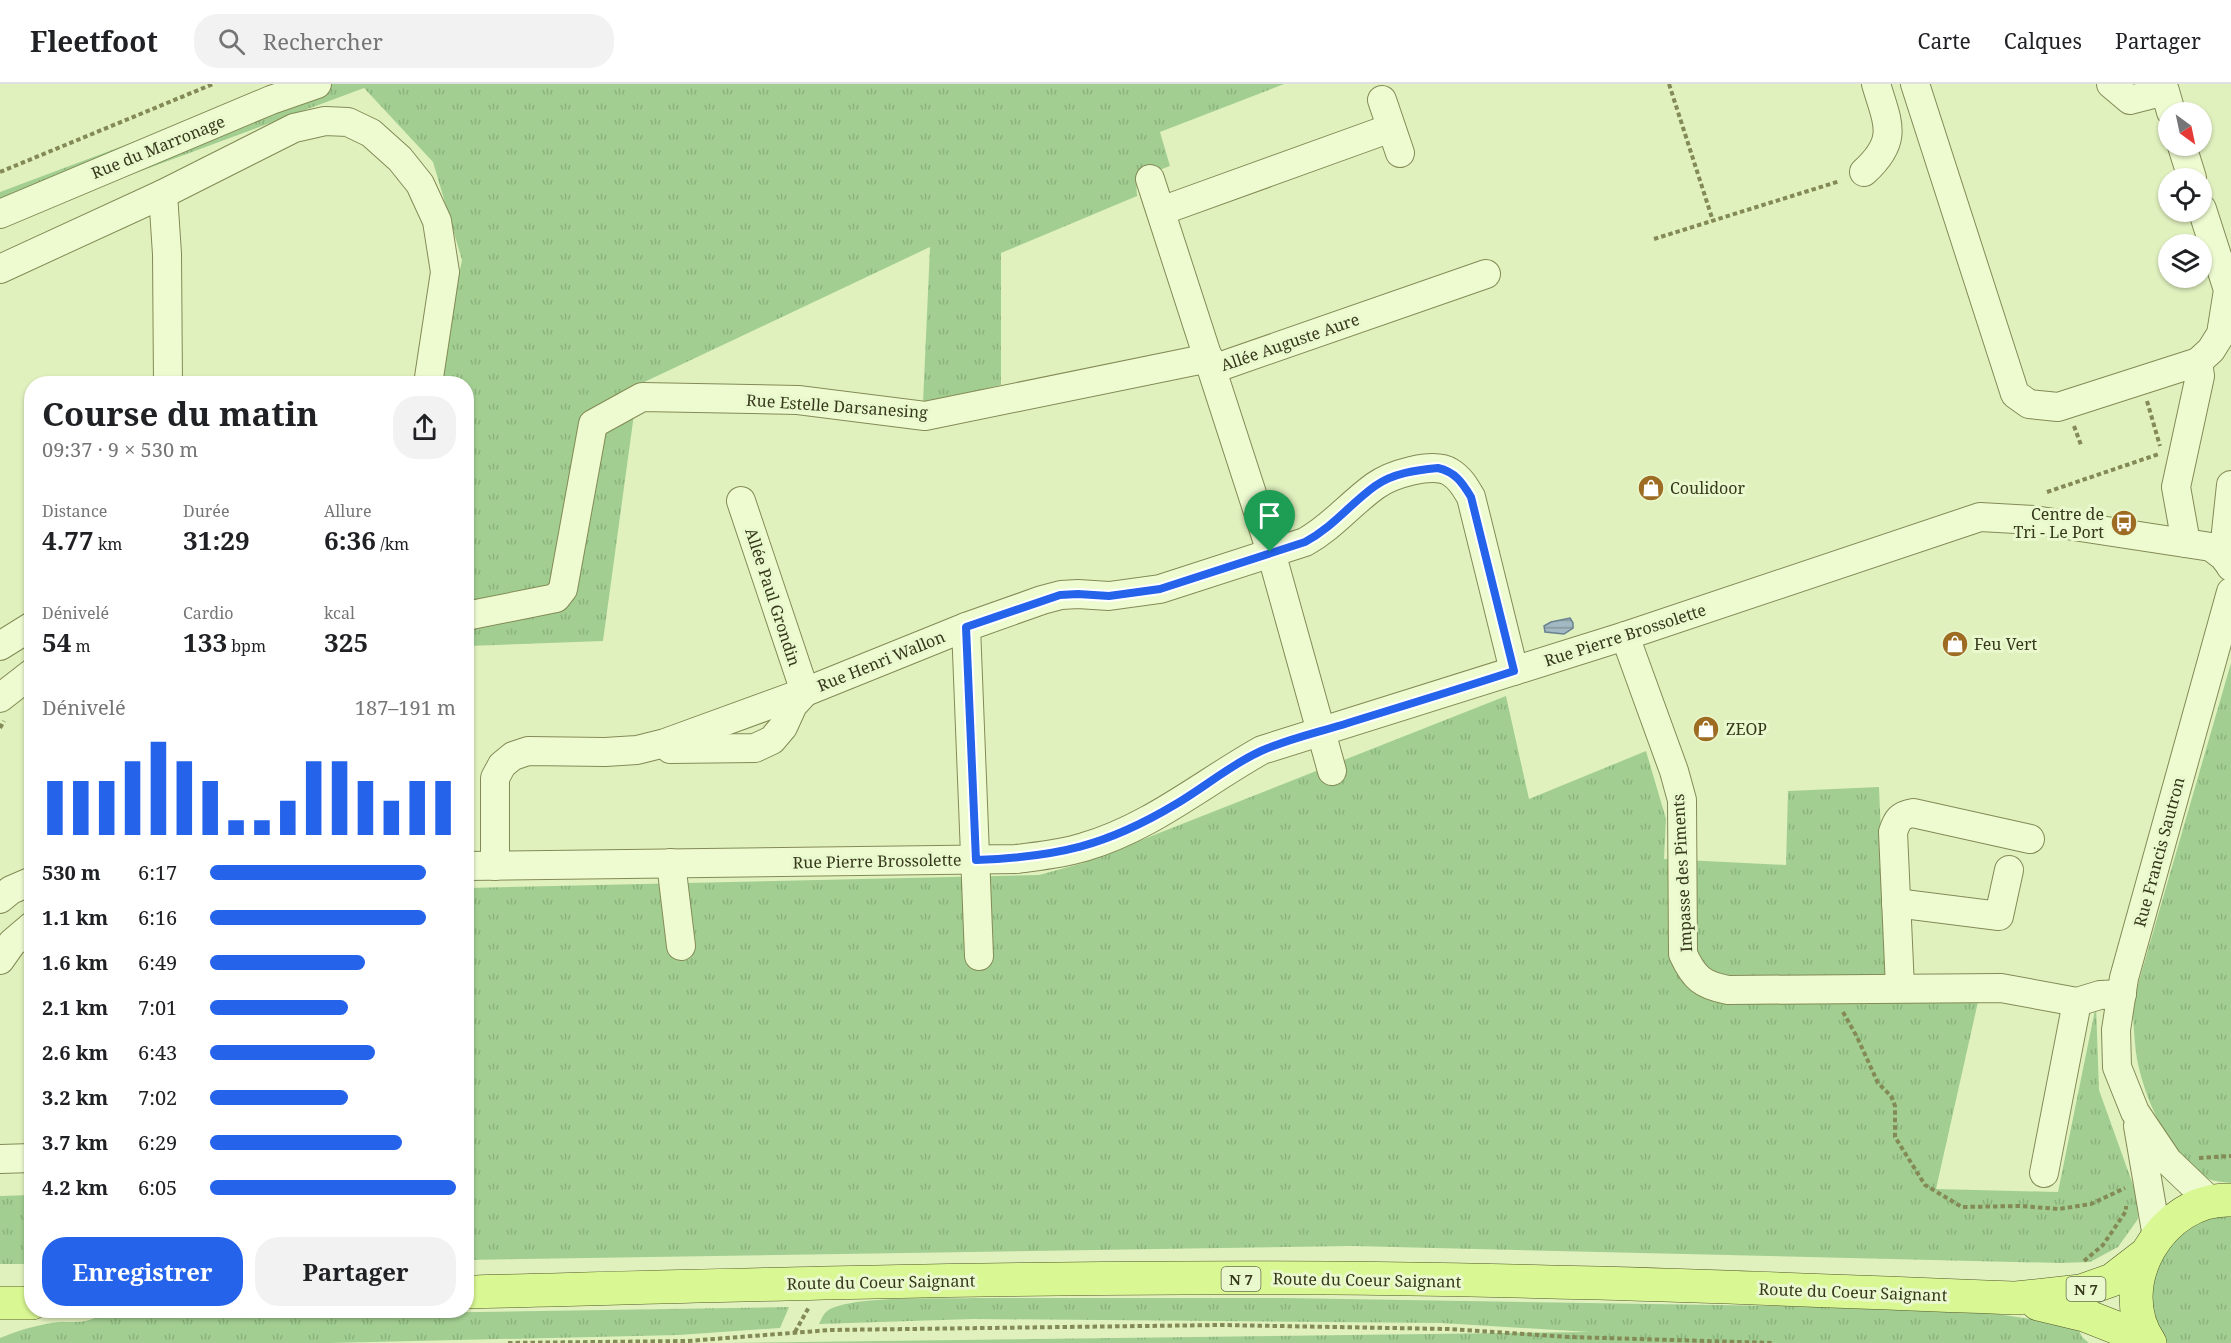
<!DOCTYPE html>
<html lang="fr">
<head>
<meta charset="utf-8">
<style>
	:root { --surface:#fff; --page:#f2f2f2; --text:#202124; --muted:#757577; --line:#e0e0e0; --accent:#2563eb }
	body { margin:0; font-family:"Noto Serif",serif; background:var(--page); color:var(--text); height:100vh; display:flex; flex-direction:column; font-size:22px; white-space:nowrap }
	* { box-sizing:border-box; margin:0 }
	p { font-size:20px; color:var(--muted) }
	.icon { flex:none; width:33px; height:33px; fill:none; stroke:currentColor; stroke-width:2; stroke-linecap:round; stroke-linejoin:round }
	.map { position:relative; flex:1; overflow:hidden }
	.panel { position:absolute; left:24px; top:292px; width:450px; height:942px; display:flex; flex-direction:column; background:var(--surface); border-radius:24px; box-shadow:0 2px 4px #0004 }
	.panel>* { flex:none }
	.needle { width:39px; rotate:147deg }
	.fabs { position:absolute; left:2158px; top:18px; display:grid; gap:12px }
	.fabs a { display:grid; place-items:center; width:54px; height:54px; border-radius:50%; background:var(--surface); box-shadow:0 2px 4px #0004; font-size:30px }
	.pin { position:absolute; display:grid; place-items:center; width:51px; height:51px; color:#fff; margin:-62px -26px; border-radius:50% 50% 50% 0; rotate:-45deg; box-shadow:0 0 6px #0007 }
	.pin .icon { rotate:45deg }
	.round { display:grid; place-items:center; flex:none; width:63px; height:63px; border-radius:24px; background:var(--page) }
	.overview { display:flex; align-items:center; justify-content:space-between; height:102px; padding:0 18px }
	h1 { font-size:33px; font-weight:700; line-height:45px }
	.figures { display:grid; grid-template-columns:repeat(3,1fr); gap:9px; height:102px; padding:6px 18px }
	.figures div { display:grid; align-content:center }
	.figures b { font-size:26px; font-weight:700 }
	.figures small { font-size:16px; font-weight:400 }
	.figures p { font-size:16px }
	.chart { height:168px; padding:12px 18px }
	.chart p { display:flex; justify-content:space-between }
	.chart svg { width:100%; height:108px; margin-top:6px; stroke:var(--accent); stroke-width:6 }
	.action { display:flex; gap:12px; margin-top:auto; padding:12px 18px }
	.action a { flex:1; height:69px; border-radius:24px; background:var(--accent); color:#fff; font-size:24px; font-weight:700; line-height:69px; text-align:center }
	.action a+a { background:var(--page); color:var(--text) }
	ul { padding:0 18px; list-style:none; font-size:20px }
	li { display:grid; grid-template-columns:96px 72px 1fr; align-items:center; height:45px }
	li i { height:15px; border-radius:8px; background:var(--accent) }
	header { display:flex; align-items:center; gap:36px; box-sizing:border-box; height:84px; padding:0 30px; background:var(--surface); border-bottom:2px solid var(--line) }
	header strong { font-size:28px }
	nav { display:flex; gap:33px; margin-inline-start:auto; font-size:21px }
	.search { width:420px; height:54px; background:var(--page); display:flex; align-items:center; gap:15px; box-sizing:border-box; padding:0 21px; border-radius:24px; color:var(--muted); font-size:22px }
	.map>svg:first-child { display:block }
	.grass { fill:url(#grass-tufts) }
	.water { fill:url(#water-rules); stroke:#688290; stroke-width:1.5 }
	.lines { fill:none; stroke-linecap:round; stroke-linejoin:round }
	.minor-casing { stroke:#838a55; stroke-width:30 }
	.major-casing { stroke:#54572a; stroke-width:34 }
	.path { stroke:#838a55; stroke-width:4; stroke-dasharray:4.5 3; stroke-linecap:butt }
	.minor { stroke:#eefbd1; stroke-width:28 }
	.major { stroke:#d9f792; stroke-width:33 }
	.route-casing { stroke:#fff; stroke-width:12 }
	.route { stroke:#2563eb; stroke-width:8 }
	.labels { text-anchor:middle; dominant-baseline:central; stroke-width:6; stroke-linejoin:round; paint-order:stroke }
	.shield { fill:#eaf8ce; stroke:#6c7251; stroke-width:1.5 }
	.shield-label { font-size:15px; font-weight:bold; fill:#36381b }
	.street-label { font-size:16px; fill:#36381b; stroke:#eaf8ce }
	.poi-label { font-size:16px; fill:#36381b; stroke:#eaf8ce; text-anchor:start }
</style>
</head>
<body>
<header>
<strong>Fleetfoot</strong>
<div class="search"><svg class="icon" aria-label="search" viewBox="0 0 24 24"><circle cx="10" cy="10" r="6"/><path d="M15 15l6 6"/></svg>Rechercher</div>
<nav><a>Carte</a><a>Calques</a><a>Partager</a></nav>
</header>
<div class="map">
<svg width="2231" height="1259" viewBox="0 0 2231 1259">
	<defs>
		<pattern id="grass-tufts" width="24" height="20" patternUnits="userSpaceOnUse" patternTransform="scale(1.5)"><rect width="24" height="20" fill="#a2cf91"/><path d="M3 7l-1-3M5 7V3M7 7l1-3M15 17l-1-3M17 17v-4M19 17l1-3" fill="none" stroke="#8cb27c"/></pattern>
		<pattern id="water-rules" width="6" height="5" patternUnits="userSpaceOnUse" patternTransform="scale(1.5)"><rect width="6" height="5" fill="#a2b8c2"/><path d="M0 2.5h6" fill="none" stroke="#85979d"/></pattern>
	</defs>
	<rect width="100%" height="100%" fill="#e1f1be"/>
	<g class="grass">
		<polygon points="288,0 1284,0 1160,48 1170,82 1136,95 1137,112 1001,169 1001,301 923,319 930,163 638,301 603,557 467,562 466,300 437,300 462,176 433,78 364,4 114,97 0,143 0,108"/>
		<path d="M2231,579V1099C2224,1098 2215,1098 2209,1095C2172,1076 2146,1018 2138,980C2134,961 2134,940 2132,921Z"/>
		<polygon points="1506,612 1529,715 1646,667 1666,735 1664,775 1786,781 1788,707 1879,703 1887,893 1984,891 1936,1105 2058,1108 2096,921 2099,1006 2137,1112 2138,1135 2118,1163 2090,1178 2060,1179 1352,1162 467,1176 466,804 1039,791 1083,779"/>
		<polygon points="31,1111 31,1180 0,1180 0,1112"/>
		<path d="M2231,1131V1259H2164C2161,1251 2156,1242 2153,1234C2140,1197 2166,1153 2199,1138C2208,1133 2221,1133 2231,1131Z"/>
		<path d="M976,1214H1285L1963,1225L2077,1242L2082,1253L2089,1259H729L1589,1248L1441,1239L973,1235L819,1240C822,1234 823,1229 830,1225C859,1211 940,1215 976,1214Z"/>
		<path d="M789,1223L780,1244L679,1251L330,1259H0V1254C16,1247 33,1242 51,1239C64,1236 82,1241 94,1234Z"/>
	</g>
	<polygon class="water" points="1570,534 1573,539 1573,544 1564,550 1545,548 1544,542 1551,538"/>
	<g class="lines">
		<defs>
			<g id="minor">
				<polyline points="1915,0 2015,310 2029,320 2058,323 2198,278 2200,292 2176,403 2186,459"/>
				<polyline points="2111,0 2130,16 2165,7 2171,28"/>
				<polyline points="1382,16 1400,69"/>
				<polyline points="2182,62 2192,94"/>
				<path d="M1864,88C1899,56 1888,40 1876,0"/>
				<polyline points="1150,95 1271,468 1332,687"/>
				<polyline points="163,110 167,170 168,300"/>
				<polyline points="1161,127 1391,44"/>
				<polyline points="0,130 271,16 317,0"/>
				<polyline points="0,185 163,110 294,44 325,37 348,38 371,49 400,75 420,100 437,137 445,188 428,300"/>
				<polyline points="2198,278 2211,266 2221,250 2228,206 2202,125"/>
				<polyline points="1213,285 1486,190"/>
				<polyline points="2231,401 2226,448 2231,483"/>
				<polyline points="466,532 556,514 563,505 593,340 642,313 798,316 925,332 1209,274"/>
				<polyline points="966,543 979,872"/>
				<path d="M1625,552L1674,687L1682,716L1683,870C1694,894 1702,901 1728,906L2001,904L2077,918L2100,911L2122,910"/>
				<polyline points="0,562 32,542"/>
				<polyline points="0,614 32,589"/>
				<polyline points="670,665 755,664 772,656 783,643 793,621 805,608 741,417"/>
				<polyline points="671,779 681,862"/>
				<path d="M466,782L1016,775C1039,772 1062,770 1084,763C1150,744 1203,699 1262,666L1625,552L1980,433L2034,436L2211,463L2223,472L2230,481"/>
				<path d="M495,782V694L502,681L513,672L528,667L605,668L637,666L665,659L805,608L966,543L1042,516L1061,511L1078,510L1109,512L1160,505L1305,458C1332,443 1350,420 1375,402C1390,391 1433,377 1450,388C1460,394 1465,403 1471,413L1514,587"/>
				<polyline points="0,815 11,806 32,797"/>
				<polyline points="1896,819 1999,832 2009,786"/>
				<polyline points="0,876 12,859 32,842"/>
				<path d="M1900,904L1893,748C1897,736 1900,731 1913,729L2030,755"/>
				<polyline points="2138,1042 2157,1153"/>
				<polyline points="0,1075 32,1074"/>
				<polyline points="2044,1089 2077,918"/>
				<polyline points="2211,1118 2168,1077 2135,1028 2117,983 2116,946 2124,894 2231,508"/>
			</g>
			<g id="major">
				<path d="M466,1208C705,1202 944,1195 1183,1194C1461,1192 1738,1203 2016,1214L2081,1207L2112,1196L2147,1169"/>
				<polyline points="0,1219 32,1219"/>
				<polyline points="2038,1220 2084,1231 2148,1256"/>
				<path d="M2150,1259C2110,1201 2162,1113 2231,1116"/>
			</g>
		</defs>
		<use href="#minor" class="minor-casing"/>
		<use href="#major" class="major-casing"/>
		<g class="path">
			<polyline points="1669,0 1713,137"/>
			<polyline points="0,88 213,0"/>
			<polyline points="1654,155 1840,97"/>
			<polyline points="2147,317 2160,362"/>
			<polyline points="2074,342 2081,361"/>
			<polyline points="2047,408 2159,370"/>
			<polyline points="0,644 4,637"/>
			<polyline points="1843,928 1857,953 1878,999 1891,1012 1895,1022 1895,1053 1925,1101 1962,1123 2020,1122 2059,1125 2091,1120 2125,1104"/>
			<polyline points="2199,1074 2231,1072"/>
			<polyline points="2084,1177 2103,1161 2126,1127 2126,1122"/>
			<polyline points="795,1248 809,1223"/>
			<polyline points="508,1259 688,1257 830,1246 1221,1241 1448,1245 1570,1253 1774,1259"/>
		</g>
		<use href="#minor" class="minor"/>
		<use href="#major" class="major"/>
	</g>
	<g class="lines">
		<defs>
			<path id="route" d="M1438,384C1455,388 1462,398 1471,413L1514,587C1459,605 1403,622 1348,639C1320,648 1288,655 1261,667C1230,681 1205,703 1176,720C1106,762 1057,773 976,776L966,543L1060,511L1078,510L1109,512L1160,505L1305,458C1333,443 1350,420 1375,402C1393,389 1417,386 1438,384Z"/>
		</defs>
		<use href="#route" class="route-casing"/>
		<use href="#route" class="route"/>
	</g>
	<defs>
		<symbol id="shop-disc" viewBox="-11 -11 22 22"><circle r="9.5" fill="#9d6c22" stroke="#eaf8ce"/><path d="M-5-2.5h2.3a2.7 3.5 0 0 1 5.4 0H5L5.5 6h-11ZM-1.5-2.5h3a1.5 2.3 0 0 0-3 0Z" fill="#fff"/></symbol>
		<symbol id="bus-disc" viewBox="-11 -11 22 22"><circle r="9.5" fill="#9d6c22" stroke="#eaf8ce"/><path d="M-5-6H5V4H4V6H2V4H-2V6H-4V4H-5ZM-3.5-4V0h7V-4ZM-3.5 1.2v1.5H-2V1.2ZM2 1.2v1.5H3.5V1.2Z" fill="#fff"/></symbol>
	</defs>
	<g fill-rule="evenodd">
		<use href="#shop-disc" x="1636" y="389" width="30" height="30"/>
		<use href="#bus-disc" x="2109" y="424" width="30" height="30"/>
		<use href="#shop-disc" x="1940" y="545" width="30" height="30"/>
		<use href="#shop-disc" x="1691" y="630" width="30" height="30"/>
	</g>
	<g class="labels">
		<g class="shield">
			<rect x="1221.5" y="1183" width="39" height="24" rx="4.5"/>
			<rect x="2066.5" y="1193" width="39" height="24" rx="4.5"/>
		</g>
		<g class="shield-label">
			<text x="1241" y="1195">N 7</text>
			<text x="2086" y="1205">N 7</text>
		</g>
		<g class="street-label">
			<text transform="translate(158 63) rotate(-22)">Rue du Marronage</text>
			<text transform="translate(1290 258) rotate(-19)">Allée Auguste Aure</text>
			<text transform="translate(837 322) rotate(4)">Rue Estelle Darsanesing</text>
			<text transform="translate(773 513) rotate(72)">Allée Paul Grondin</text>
			<text transform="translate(1625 551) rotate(-18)">Rue Pierre Brossolette</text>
			<text transform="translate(881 577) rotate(-22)">Rue Henri Wallon</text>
			<text transform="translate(2159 768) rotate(-75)">Rue Francis Sautron</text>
			<text transform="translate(877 777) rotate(-1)">Rue Pierre Brossolette</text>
			<text transform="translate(1682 789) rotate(-93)">Impasse des Piments</text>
			<text transform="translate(1367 1196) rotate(1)">Route du Coeur Saignant</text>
			<text transform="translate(881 1198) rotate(-1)">Route du Coeur Saignant</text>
			<text transform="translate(1853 1208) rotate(2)">Route du Coeur Saignant</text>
		</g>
		<g class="poi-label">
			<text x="1670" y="404">Coulidoor</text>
			<text x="2104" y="430" text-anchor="end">Centre de<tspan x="2104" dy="18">Tri - Le Port</tspan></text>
			<text x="1974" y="560">Feu Vert</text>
			<text x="1726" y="645">ZEOP</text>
		</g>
	</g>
</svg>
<div class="fabs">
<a><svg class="needle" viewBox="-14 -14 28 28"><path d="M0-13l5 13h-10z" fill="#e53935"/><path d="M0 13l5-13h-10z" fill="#757577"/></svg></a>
<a><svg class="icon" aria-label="locate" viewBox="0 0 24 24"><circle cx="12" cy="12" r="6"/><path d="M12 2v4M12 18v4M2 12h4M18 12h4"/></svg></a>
<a><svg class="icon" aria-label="layers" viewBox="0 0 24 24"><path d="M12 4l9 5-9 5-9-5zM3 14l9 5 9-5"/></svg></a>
</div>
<div class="pin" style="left:1270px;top:468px;background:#1e9e55"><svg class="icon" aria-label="arrive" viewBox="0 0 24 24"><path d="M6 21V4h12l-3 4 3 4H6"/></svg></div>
<section class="panel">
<div class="overview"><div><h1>Course du matin</h1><p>09:37 · 9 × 530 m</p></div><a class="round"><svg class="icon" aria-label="share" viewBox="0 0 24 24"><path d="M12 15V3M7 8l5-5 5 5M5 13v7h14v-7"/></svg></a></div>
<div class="figures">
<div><p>Distance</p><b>4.77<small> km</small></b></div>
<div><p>Durée</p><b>31:29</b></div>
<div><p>Allure</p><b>6:36<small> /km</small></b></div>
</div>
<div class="figures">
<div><p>Dénivelé</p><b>54<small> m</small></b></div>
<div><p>Cardio</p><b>133<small> bpm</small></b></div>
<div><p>kcal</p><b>325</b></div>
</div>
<div class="chart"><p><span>Dénivelé</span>187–191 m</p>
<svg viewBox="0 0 160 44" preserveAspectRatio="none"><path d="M5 44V22M15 44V22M25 44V22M35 44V14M45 44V6M55 44V14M65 44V22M75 44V38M85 44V38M95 44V30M105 44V14M115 44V14M125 44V22M135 44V30M145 44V22M155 44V22"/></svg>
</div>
<ul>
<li><b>530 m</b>6:17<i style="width:88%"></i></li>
<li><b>1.1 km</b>6:16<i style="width:88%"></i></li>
<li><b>1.6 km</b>6:49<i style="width:63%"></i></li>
<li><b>2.1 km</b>7:01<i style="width:56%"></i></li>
<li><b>2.6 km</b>6:43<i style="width:67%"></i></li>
<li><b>3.2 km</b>7:02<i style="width:56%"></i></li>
<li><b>3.7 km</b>6:29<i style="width:78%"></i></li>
<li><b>4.2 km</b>6:05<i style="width:100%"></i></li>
</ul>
<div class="action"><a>Enregistrer</a><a>Partager</a></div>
</section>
</div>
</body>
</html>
